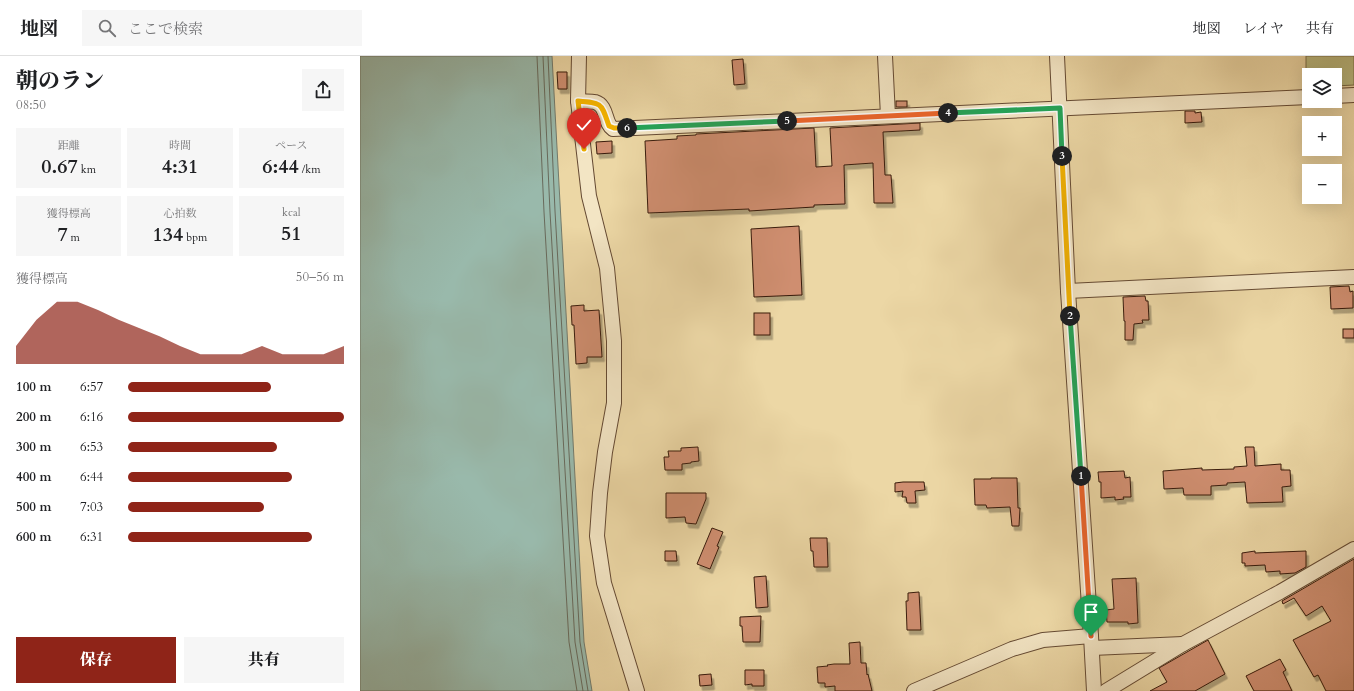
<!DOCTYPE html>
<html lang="ja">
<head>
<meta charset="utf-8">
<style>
	:root { --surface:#fff; --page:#f6f6f6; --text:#202124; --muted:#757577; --line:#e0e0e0; --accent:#8f2418 }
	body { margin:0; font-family:Cardo,"Noto Serif JP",serif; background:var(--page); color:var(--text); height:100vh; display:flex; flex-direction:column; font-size:15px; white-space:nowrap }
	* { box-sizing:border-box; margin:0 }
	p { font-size:13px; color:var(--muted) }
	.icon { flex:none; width:22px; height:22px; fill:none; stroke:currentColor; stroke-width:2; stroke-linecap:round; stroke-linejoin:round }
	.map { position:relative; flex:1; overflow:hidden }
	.details { display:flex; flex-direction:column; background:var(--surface); width:360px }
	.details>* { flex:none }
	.tools { position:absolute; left:942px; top:12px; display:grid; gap:8px }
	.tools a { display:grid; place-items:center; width:40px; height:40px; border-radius:0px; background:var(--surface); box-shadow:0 4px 16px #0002; font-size:20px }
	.pin { position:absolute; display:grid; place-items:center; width:34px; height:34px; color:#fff; margin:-41px -17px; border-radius:50% 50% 50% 0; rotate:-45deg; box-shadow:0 0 4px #0007 }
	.pin .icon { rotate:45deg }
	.km { position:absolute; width:20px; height:20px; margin:-10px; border-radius:50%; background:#222; color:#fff; font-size:11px; line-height:20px; text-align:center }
	.round { display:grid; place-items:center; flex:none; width:42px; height:42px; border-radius:0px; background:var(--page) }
	.head { display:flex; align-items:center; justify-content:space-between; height:68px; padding:0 16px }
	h1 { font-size:22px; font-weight:800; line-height:30px }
	.stats { display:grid; grid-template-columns:repeat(3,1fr); gap:6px; height:68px; padding:4px 16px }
	.stats div { display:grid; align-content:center; border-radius:0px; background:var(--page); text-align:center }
	.stats b { font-size:20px; font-weight:800 }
	.stats small { font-size:11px; font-weight:400 }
	.stats p { font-size:11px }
	.chart { height:112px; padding:8px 16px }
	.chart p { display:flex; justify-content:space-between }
	.chart svg { width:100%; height:72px; margin-top:4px; fill:var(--accent); opacity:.7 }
	.action { display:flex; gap:8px; margin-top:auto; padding:8px 16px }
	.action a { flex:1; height:46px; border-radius:0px; background:var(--accent); color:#fff; font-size:16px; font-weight:800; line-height:46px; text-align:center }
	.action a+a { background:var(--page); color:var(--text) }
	ul { padding:0 16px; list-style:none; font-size:13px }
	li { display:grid; grid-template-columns:64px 48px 1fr; align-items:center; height:30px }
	li i { height:10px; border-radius:5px; background:var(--accent) }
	header { display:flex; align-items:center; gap:24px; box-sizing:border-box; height:56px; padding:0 20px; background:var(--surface); border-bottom:1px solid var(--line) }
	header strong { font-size:19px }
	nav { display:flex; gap:22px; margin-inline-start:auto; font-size:14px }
	.search { width:280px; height:36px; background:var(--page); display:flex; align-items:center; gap:10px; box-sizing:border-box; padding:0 14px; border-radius:0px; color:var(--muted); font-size:15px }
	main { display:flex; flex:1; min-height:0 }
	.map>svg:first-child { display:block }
	.green { fill:#bcbd83; stroke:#7a6c48 }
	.water { fill:#99b9ab; stroke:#727a6c }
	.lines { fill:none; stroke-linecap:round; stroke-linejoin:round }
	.shore { stroke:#686a5c; stroke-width:1 }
	.building { fill:#cf8e70; stroke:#381b0d; filter:url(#shadow) }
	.minor-casing { stroke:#654a33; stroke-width:16 }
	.minor { stroke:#f3e5c4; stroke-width:14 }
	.split-1-casing { stroke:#fff; stroke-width:8 }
	.split-2-casing { stroke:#fff; stroke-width:8 }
	.split-3-casing { stroke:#fff; stroke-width:8 }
	.split-4-casing { stroke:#fff; stroke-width:8 }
	.split-5-casing { stroke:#fff; stroke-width:8 }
	.split-6-casing { stroke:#fff; stroke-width:8 }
	.split-7-casing { stroke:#fff; stroke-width:8 }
	.split-1 { stroke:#f0652b; stroke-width:5 }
	.split-2 { stroke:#22a559; stroke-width:5 }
	.split-3 { stroke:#f5b400; stroke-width:5 }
	.split-4 { stroke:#22a559; stroke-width:5 }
	.split-5 { stroke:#f0652b; stroke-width:5 }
	.split-6 { stroke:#22a559; stroke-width:5 }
	.split-7 { stroke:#f5b400; stroke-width:5 }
</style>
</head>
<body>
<header>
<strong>地図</strong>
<div class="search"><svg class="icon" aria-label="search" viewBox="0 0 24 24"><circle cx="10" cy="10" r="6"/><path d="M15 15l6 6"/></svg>ここで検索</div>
<nav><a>地図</a><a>レイヤ</a><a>共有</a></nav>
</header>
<main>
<section class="details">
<div class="head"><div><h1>朝のラン</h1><p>08:50</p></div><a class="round"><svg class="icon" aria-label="share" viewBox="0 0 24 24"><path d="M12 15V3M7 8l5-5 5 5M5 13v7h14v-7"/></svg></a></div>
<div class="stats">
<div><p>距離</p><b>0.67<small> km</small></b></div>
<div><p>時間</p><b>4:31</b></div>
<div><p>ペース</p><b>6:44<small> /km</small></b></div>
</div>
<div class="stats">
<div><p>獲得標高</p><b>7<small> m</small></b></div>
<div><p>心拍数</p><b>134<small> bpm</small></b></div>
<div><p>kcal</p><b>51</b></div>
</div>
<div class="chart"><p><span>獲得標高</span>50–56 m</p>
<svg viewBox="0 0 160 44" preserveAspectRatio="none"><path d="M0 44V33L10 17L20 6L30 6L40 11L50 17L60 22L70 27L80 33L90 38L100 38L110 38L120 33L130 38L140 38L150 38L160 33V44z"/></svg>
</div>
<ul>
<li><b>100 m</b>6:57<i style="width:66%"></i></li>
<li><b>200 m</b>6:16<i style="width:100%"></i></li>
<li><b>300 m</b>6:53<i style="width:69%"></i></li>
<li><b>400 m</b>6:44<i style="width:76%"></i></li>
<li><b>500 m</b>7:03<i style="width:63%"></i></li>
<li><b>600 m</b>6:31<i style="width:85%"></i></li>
</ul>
<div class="action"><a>保存</a><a>共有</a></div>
</section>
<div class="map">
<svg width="994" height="635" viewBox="0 0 994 635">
	<defs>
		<filter id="shadow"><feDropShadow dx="2.5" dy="4.5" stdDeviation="0" flood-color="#0004"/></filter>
	</defs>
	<rect width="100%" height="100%" fill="#ecd7a5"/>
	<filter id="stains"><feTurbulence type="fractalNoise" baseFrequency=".005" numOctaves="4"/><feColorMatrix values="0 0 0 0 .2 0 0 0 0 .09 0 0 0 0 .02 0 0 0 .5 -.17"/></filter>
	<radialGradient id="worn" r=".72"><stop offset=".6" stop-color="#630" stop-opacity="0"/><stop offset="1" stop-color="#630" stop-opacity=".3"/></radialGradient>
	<polygon class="green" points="946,0 994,0 994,29 975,30 975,19 949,19 949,30 946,30"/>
	<polygon class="water" points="0,0 192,0 224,586 232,635 0,635"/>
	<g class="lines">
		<g class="shore">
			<polyline points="177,0 184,156 209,586 217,635"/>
			<polyline points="183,0 190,156 215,586 223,635"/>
			<polyline points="188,0 195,155 220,586 228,635"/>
		</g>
	</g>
	<g class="building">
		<polygon points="383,3 385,28 374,29 372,4"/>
		<polygon points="197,16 207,16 207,33 198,33"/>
		<rect x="536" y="45" width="11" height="6"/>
		<polygon points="825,55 835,55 835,57 841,56 842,66 825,67"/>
		<polygon points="560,67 560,74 523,76 525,119 531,119 533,147 514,147 513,107 484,109 485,148 454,149 454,151 421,153 389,155 389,153 288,157 285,85 317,83 317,80 336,79 336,78 454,72 456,111 472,110 470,72"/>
		<polygon points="252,85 252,97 237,98 236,86"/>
		<polygon points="439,170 442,239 394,241 391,173"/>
		<polygon points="989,230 990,236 993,235 993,252 971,253 970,231"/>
		<polygon points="785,240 786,245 788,245 789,264 782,264 783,267 774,268 773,284 765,284 765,265 764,265 763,241"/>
		<polygon points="224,249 224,255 239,254 242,301 227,301 227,307 216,308 214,269 212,269 211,250"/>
		<rect x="394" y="257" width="16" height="22"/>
		<rect x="983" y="273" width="11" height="9"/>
		<polygon points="338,391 339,405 331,406 331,407 322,408 322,414 305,414 304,401 309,401 308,395 321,395 321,392"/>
		<polygon points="885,391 894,391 895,410 921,408 921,414 930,414 931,430 922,431 923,446 887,447 885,426 867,427 867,429 851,430 851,439 824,439 823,432 804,433 803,415 842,412 842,414 874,413 874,411 887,410"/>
		<polygon points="764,415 765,422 770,421 771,441 763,441 764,443 755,444 755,441 741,442 741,426 739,426 738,416"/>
		<polygon points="631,422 657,422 658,452 660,452 659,470 652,470 650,451 627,452 626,449 615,449 614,423 631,423"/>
		<polygon points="543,426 564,426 565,434 555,435 556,447 547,447 546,441 542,441 543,435 535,436 535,427"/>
		<polygon points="306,437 346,437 346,443 336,468 326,467 325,461 306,462"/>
		<polygon points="352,472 363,476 357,490 359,491 350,513 337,508"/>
		<polygon points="450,482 467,482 468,511 454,511 453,495 451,495"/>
		<polygon points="305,495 316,495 317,505 305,505"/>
		<polygon points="895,495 895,497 946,495 946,511 935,517 920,518 920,515 906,516 905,509 885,510 885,507 882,507 882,497"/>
		<polygon points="994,503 994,635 966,635 958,619 954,621 933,584 971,565 962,550 946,560 934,542 923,548 922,545"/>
		<polygon points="406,520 408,551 396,552 394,521"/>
		<polygon points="776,522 778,567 768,568 768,566 747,566 746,554 754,553 752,523"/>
		<polygon points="559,536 561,574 547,574 546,545 548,545 548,537"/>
		<polygon points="401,560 400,586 383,586 382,570 380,570 380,561"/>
		<polygon points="848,584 865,618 835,635 790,635 807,626 799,612"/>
		<polygon points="500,586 501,607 506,607 507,619 508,618 512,635 475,635 475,630 465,631 465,627 458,627 457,611 468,610 467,609 474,608 490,608 489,587"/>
		<polygon points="920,603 926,614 923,616 932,635 894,635 886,620"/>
		<polygon points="385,614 404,614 404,630 392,630 392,628 385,629"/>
		<polygon points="351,618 352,629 340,630 339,619"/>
	</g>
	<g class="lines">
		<defs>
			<g id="minor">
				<polyline points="219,0 218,45 229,140 247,212 254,285 254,347 245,396 240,437 237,480 244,527 277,635"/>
				<polyline points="525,0 528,60"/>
				<polyline points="697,0 708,235 731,580 734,635"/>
				<polyline points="975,40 994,39"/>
				<path d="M218,45C224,46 230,45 235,46C248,50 244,67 253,73L949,41"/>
				<polyline points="708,235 994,221"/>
				<polyline points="732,592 823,588"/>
				<polyline points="554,635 652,593 683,584 731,580"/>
				<polyline points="746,635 823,588 920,536 994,493"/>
			</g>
		</defs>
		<use href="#minor" class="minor-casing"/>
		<use href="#minor" class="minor"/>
	</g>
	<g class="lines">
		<defs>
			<polyline id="split-1" points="721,420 731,580"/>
			<polyline id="split-2" points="710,260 721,420"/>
			<polyline id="split-3" points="702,100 710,260"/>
			<polyline id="split-4" points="588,57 700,52 702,100"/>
			<polyline id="split-5" points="427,65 588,57"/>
			<polyline id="split-6" points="267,72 427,65"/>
			<path id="split-7" d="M224,93L218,45C243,47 241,47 249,70L254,72H267"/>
		</defs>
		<use href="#split-1" class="split-1-casing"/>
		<use href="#split-2" class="split-2-casing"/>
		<use href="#split-3" class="split-3-casing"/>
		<use href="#split-4" class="split-4-casing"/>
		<use href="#split-5" class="split-5-casing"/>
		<use href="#split-6" class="split-6-casing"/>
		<use href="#split-7" class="split-7-casing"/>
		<use href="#split-1" class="split-1"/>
		<use href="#split-2" class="split-2"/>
		<use href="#split-3" class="split-3"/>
		<use href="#split-4" class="split-4"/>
		<use href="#split-5" class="split-5"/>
		<use href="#split-6" class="split-6"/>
		<use href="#split-7" class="split-7"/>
	</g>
	<rect width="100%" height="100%" filter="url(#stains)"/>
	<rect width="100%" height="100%" fill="url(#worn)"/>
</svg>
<div class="tools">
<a><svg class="icon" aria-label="layers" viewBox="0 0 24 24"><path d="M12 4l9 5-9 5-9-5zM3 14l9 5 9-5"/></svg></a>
<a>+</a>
<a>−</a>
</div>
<div class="pin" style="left:731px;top:580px;background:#1e9e55"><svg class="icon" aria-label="arrive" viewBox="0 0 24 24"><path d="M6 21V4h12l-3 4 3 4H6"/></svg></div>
<div class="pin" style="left:224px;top:93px;background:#d93025"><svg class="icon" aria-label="check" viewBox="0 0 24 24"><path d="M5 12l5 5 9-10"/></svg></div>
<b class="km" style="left:721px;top:420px">1</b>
<b class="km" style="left:710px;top:260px">2</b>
<b class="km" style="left:702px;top:100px">3</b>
<b class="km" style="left:588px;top:57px">4</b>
<b class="km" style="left:427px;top:65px">5</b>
<b class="km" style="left:267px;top:72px">6</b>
</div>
</main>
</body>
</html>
